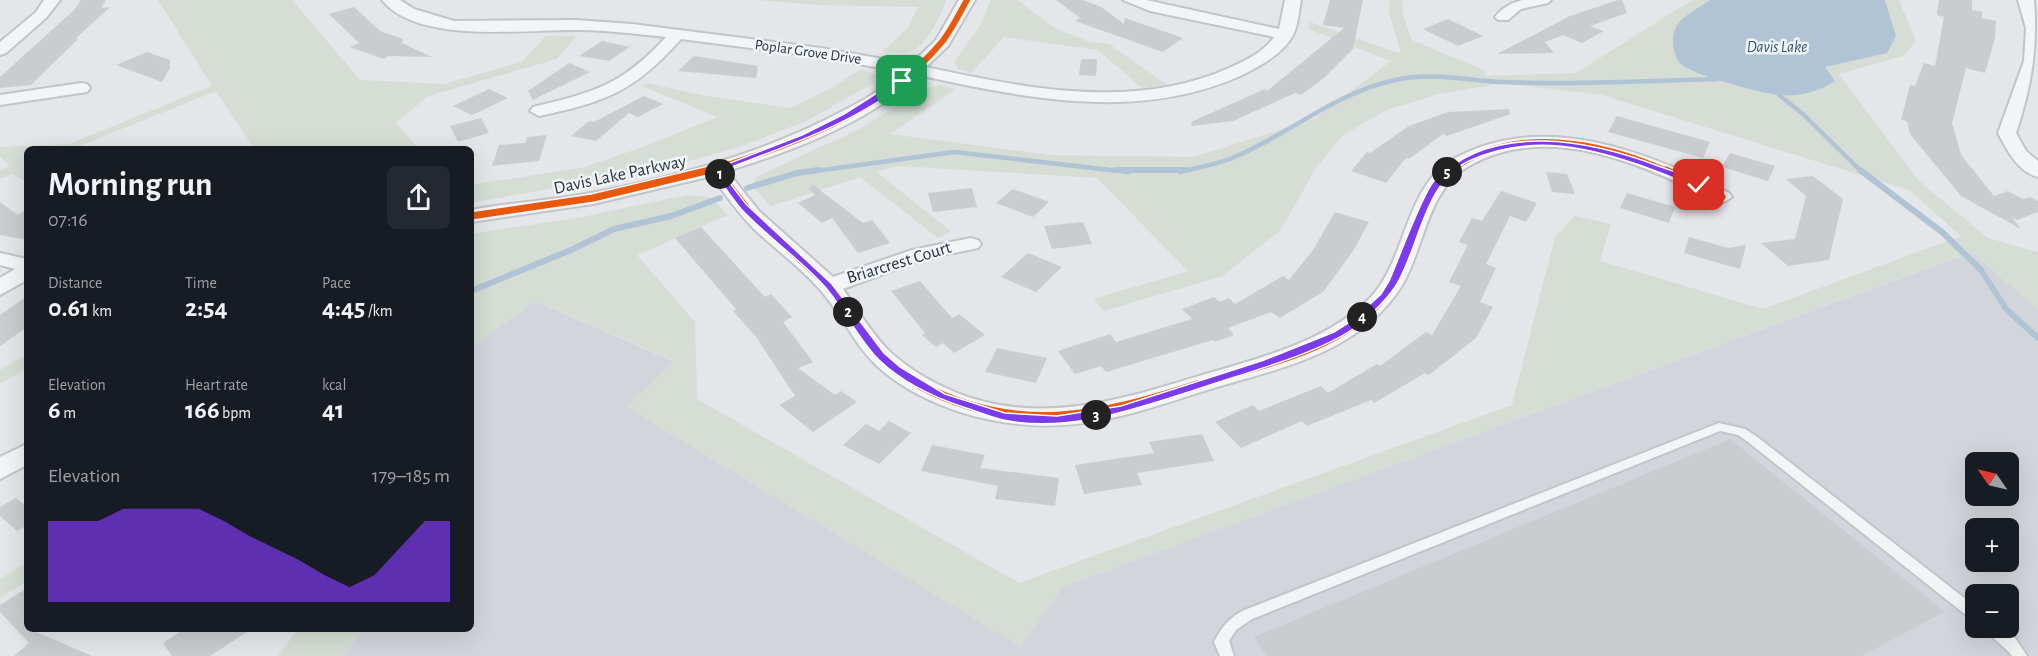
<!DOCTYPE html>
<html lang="en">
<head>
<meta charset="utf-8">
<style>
	:root { --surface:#171b24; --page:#242831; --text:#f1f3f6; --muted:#9ea1a6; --accent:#7c3aed }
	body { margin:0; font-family:"Alegreya Sans",sans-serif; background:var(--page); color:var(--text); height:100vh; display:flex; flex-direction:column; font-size:22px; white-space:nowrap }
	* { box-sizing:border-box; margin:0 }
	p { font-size:20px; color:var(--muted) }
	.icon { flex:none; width:33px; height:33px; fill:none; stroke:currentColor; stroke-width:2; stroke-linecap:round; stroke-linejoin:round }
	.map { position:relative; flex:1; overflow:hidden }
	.panel { position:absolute; left:24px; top:146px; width:450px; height:486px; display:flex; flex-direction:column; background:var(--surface); border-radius:9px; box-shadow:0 6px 24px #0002 }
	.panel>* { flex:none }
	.needle { width:39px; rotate:304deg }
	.tools { position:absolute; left:1965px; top:452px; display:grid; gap:12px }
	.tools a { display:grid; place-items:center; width:54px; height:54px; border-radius:9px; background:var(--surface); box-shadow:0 6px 24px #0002; font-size:30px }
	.pin { position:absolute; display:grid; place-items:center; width:51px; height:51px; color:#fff; margin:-26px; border-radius:12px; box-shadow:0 3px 9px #0006 }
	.km { position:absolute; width:30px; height:30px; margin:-15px; border-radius:50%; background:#222; color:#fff; font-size:16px; line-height:30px; text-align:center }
	.round { display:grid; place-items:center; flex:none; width:63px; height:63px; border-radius:9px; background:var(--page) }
	.headline { display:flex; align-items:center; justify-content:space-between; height:102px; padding:0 24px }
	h1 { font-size:33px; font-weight:700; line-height:45px }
	.figures { display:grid; grid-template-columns:repeat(3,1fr); gap:9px; height:102px; padding:6px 24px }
	.figures div { display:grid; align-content:center }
	.figures b { font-size:26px; font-weight:700 }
	.figures small { font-size:16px; font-weight:400 }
	.figures p { font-size:16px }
	.chart { height:168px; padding:12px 24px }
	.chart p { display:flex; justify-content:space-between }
	.chart svg { width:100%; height:108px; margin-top:6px; fill:var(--accent); opacity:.7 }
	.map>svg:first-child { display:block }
	.built { fill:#d2d6dc; fill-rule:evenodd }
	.green { fill:#d5ddd4 }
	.water { fill:#b1c4d5 }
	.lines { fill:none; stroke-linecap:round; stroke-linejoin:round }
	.stream-far1 { stroke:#b1c4d5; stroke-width:4.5 }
	.stream { stroke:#b1c4d5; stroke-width:6 }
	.building { fill:#c9cdd0 }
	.lane-casing { stroke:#c2c4c7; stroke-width:4 }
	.street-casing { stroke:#c2c4c7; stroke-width:4 }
	.lane { fill:#f3f4f6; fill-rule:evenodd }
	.street { fill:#f3f4f6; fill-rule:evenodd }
	.cycleway-far2-casing { stroke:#f2f5f8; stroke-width:9 }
	.cycleway-far1-casing { stroke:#f2f5f8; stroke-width:10 }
	.cycleway-casing { stroke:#f2f5f8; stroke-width:13 }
	.cycleway-far2 { stroke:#e8590c; stroke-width:6 }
	.cycleway-far1 { stroke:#e8590c; stroke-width:7 }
	.cycleway { stroke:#e8590c; stroke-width:9 }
	.route { fill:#7c3aed; stroke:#fff; stroke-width:1.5 }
	.labels { text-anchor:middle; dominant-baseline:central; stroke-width:5; stroke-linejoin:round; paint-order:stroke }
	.far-street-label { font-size:15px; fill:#283444; stroke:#f2f5f8 }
	.far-water-label { font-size:16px; font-style:italic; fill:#2f547b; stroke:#f2f5f8 }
	.street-label { font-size:18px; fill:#283444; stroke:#f2f5f8 }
</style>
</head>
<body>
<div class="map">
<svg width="2038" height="656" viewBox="0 0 2038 656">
	<rect width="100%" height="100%" fill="#e4e6e9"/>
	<path class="built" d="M1972,252L2038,309V656H344L363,629L471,628V348L535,301L675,362L627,407L1021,646L1062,587ZM1976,462H2008V495H1976ZM1976,528H2008V561H1976ZM1976,594H2008V627H1976Z"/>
	<g class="green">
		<polygon points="158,0 292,0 360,80 444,84 522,62 546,36 577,36 557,59 428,96 396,123 418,148 254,148 216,91 74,148 27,148 27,183 13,174 0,179 0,170 10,166 0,157 0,147 69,144 212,86"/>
		<path d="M757,0H946C942,14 929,40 916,49C906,55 893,52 883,51L907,29L918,7L819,5Z"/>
		<polygon points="991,0 1017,0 1055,28 1089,42 1109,44 1167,85 1142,88 1098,50 1004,37 971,73 958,68 954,62 980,26"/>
		<polygon points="1390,0 1402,0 1403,15 1412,40 1483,70 1486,76 1576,73 1692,0 1899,0 1916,41 1903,56 1839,74 1919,181 1988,238 2038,252 2038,309 1971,252 1063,587 1021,647 626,407 674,361 536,301 471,348 471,234 582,217 687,195 710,197 728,215 637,255 695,322 697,399 1019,583 1512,405 1555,237 1575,216 1611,224 1600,261 1763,309 1961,236 1909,190 1602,95 1503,83 1438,94 1387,110 1343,135 1316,168 1280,231 1222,276 1104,311 1094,299 1188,271 1097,178 899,166 876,172 951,231 938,238 860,177 771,206 754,188 756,177 857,130 927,88 940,85 956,89 890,134 1051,155 1194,157 1314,119 1391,61 1308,29 1310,22 1401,54 1389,12"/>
		<polygon points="862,69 875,75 874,83 806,121 742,146 664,168 471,203 471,185 585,167 651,144 717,117 642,86 647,83 701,95 790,108 829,89"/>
		<polygon points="27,355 27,369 0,383 0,370"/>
		<polygon points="27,562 27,581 0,598 0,579"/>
		<polygon points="298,629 298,628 363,629 344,656 278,656"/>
	</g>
	<path class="water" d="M1710,0H1885L1896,36L1887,53L1825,67L1835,81C1819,92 1798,97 1778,95C1761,93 1693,75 1681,64C1673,57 1671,39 1675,29C1681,16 1699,8 1710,0Z"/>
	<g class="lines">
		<g class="stream-far1">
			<polyline points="1779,95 1803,114 1862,172"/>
			<polyline points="808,172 954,152 1128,172"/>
			<path d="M1180,172C1197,167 1216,165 1232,158C1291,134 1332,94 1395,80C1430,72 1465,80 1499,82C1572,85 1645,81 1717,79"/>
		</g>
		<g class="stream">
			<polyline points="1115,170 1186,170"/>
			<polyline points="1860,170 1942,232 1981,270 2006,309 2038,338"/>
			<polyline points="747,188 797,173 819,170"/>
			<polyline points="471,291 571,250 614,229 671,216 720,198"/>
		</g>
	</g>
	<g class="building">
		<polygon points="81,0 106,0 101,8 110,7 75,39 78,39 31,85 0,88 0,77 74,10"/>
		<polygon points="1056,0 1083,0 1101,7 1124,24 1125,18 1183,38 1163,52 1075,21 1080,18"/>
		<polygon points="1330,0 1363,0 1353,49 1325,77 1301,95 1295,93 1233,121 1192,126 1191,122 1265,89 1267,91 1344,28 1323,25"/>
		<polygon points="1618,0 1622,0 1627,13 1590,26 1604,31 1582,43 1563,35 1545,42 1554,53 1497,54 1570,16"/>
		<polygon points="1939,0 1972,0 1972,10 1982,12 1982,18 1996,21 1995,38 1985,73 1966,68 1952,123 1961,155 1994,196 2008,191 2023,199 2030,197 2038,201 2038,212 2017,220 2012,217 2021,229 1961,196 1910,134 1907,121 1901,120 1910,85 1915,86 1924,63 1935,66 1944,17 1937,15"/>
		<polygon points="354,7 380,31 403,39 402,43 432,57 389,56 384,59 350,47 359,43 329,14"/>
		<polygon points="1448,19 1483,36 1458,46 1423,29"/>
		<polygon points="602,41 630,47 609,61 579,56"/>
		<polygon points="147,52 170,60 170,68 162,82 116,65"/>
		<polygon points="694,56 758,66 756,78 678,71"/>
		<polygon points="1081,59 1097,59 1096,76 1079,75"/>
		<polygon points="569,63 590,72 533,100 528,91"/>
		<polygon points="489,89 508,98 472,115 453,106"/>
		<polygon points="644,96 663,104 638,117 629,113 596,141 571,136 589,121 594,122"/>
		<polygon points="1509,109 1510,114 1447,136 1443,134 1409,159 1406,158 1386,183 1351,171 1367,152 1370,153 1409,126 1448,112"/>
		<polygon points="1617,116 1667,130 1710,142 1703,158 1608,132"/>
		<polygon points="481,118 489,133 458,142 450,126"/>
		<polygon points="547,135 539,161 492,166 499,145 525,143 527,137"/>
		<polygon points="1730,153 1775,166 1768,181 1722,167"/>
		<polygon points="1546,172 1567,174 1575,194 1552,192"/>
		<polygon points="1813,176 1843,199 1829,260 1788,266 1761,243 1795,239 1806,196 1786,179"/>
		<polygon points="813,185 863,223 872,220 890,243 858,253 832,218 822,223 798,203 815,195 809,189"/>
		<polygon points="972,188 977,207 933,212 928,193"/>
		<polygon points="1013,189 1049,202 1033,217 996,203"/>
		<polygon points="1501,191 1537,203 1526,222 1510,216 1486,264 1496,268 1480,302 1493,307 1476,338 1429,375 1425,373 1374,403 1371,400 1307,426 1302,421 1241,448 1215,422 1253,405 1259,411 1321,386 1328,393 1377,364 1380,366 1426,332 1432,335 1461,286 1449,282 1468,245 1459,242 1472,218 1482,221"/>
		<polygon points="1627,193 1675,207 1669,223 1620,208"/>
		<polygon points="0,202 18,215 27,210 27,240 0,235"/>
		<polygon points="1335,212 1369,222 1353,251 1323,292 1280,318 1271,312 1228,328 1234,335 1215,342 1213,340 1106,372 1101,366 1075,374 1058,351 1110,334 1116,342 1192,319 1182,309 1214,297 1220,302 1229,298 1235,304 1283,276 1289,280 1313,250"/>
		<polygon points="1083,222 1092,244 1052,249 1044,226"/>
		<polygon points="701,227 765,297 771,294 792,317 783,322 813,362 798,368 835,395 841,391 857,402 813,432 779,405 795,396 757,338 733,311 736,309 675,238"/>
		<polygon points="1689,237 1728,248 1746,245 1740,269 1684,253"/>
		<polygon points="1028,253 1062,267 1036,292 1001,277"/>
		<polygon points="920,281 952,318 959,314 985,335 954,353 943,343 936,347 922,335 925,333 891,291"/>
		<polygon points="27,296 27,327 0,346 0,315"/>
		<polygon points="997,348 1047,358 1036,383 985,372"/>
		<polygon points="889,421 911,433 879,464 843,445 866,424 879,431"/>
		<polygon points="1202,434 1214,461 1137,473 1142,485 1084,494 1075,465 1154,453 1149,442"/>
		<polygon points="1730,439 1945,612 1861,656 1267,656 1254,637"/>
		<polygon points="932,445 985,455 980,468 1059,478 1055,506 995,499 998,486 921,471"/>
		<polygon points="16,498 27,507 27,525 17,531 0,516 0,507"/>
		<polygon points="27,588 27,628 92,656 14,656 29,643 0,612 0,605"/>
		<polygon points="186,628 253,628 210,656 172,656 163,643"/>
	</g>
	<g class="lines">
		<defs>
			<g id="lane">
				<path d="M1719,423L1745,429L1756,436L1976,607V621L1971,619L1748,442L1738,435L1720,431L1252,619L1236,630L1229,641L1234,656H1220L1214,642C1221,628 1228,619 1242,611Z"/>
				<path d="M1984,627H2001L2015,638L2027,656H2012C2004,645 1990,638 1984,627Z"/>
			</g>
			<g id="street">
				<polygon points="44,0 60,0 46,18 6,53 0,55 0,42 36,12"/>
				<path d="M382,0H400L414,9L454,21L576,20L632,24L821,48L911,64L936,40L959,0H975L948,46L926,67C1025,88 1133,111 1229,68C1245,61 1264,52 1274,37L1150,11L1123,0H1146L1279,29L1285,0H1301C1299,11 1298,26 1293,35C1283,54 1259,67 1240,76C1137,122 1024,98 918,75C871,122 790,152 727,171L759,211L833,277L912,250L971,238L978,240L981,244L978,248L924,259L843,289C858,310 871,333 890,352C910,370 933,383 957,393C1044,427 1125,398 1209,373C1266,356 1327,341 1370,298C1408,258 1404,184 1457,157C1545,111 1648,152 1729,193L1732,197L1722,203L1715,201C1644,164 1547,121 1469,166C1428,189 1425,244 1404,282C1395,298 1382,312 1368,324C1322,362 1259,374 1204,391C1115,420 1055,440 963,413C932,403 901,388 877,366C854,344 842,315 822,292C802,268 776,250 754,229C738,213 725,194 712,176L593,204L471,222V210C507,203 544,201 580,195C664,180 748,158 825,120C851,107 881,92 902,72L821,57L681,39C635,91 606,102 539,116L530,111L533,107C594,92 621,86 666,37C636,34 607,30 578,30C527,29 418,45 382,0Z"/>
				<path d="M1523,0H1551L1548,3L1521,9L1508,20H1498L1495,17C1503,7 1511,3 1523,0Z"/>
				<path d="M2018,0H2034C2038,48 2031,88 2016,133L2026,151L2038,161V177C2018,172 2007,150 1998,133L2024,61L2026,28Z"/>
				<polygon points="81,83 87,84 90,88 87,92 0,105 0,95"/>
				<polygon points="0,253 27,259 27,280 0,295 0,278 15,269 0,265"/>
				<polygon points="27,444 27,465 0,479 0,457"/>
			</g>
		</defs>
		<use href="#lane" class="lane-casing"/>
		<use href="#street" class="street-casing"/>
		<use href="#lane" class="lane"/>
		<use href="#street" class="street"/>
		<defs>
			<g id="cycleway-far2">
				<path d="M705,172C790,146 882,113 941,43C951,31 959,14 967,0"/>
				<path d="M1449,172C1511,123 1603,142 1669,172"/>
			</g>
			<g id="cycleway-far1">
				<polyline points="717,170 752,215 828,285 875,350 901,373 923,386"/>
				<polyline points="1666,170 1722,197"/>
				<polyline points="471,216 593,198 710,170"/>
				<path d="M1193,386C1261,364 1357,350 1395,280C1414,243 1420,200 1450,170"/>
			</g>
			<path id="cycleway" d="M920,385C1016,436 1099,417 1197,385"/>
		</defs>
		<use href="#cycleway-far2" class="cycleway-far2-casing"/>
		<use href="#cycleway-far1" class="cycleway-far1-casing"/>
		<use href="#cycleway" class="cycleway-casing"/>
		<use href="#cycleway-far2" class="cycleway-far2"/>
		<use href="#cycleway-far1" class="cycleway-far1"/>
		<use href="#cycleway" class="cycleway"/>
	</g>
	<path class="route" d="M899,79L906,81C858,123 780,148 721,171L746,204L832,284L884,353L900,367L945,394L1005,413L1057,416L1121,406L1264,360L1334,332L1353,320L1381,294L1389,281C1398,261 1422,194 1434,181C1493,120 1591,140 1661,167C1675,172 1692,176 1703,185L1696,187C1624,158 1546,125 1469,161C1424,183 1420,245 1397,284C1388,299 1374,312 1360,324C1325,352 1248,372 1204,387C1141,407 1071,434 1003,420C990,417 976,411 963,407C933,397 902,382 879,360C858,339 845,310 825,287C800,259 767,237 741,209C731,197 722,183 712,170L802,135L844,114Z"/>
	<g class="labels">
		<g class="far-street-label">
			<text transform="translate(808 52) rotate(8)">Poplar Grove Drive</text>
		</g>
		<g class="far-water-label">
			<text x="1777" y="47">Davis Lake</text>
		</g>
		<g class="street-label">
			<text transform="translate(620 175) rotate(-12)">Davis Lake Parkway</text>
			<text transform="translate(899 263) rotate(-17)">Briarcrest Court</text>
		</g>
	</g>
</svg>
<div class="tools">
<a><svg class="needle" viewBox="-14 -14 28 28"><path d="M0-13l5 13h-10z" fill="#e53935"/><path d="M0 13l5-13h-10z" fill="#9ea1a6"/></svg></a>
<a>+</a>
<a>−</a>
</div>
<div class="pin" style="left:902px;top:81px;background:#1e9e55"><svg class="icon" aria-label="arrive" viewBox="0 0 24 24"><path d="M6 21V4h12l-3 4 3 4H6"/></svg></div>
<div class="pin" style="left:1699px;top:185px;background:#d93025"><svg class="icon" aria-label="check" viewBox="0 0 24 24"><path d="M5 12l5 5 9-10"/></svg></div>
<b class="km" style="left:720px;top:174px">1</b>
<b class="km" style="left:848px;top:312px">2</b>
<b class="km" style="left:1096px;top:415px">3</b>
<b class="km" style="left:1362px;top:317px">4</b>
<b class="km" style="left:1447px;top:172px">5</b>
<section class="panel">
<div class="headline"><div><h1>Morning run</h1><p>07:16</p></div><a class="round"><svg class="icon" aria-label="share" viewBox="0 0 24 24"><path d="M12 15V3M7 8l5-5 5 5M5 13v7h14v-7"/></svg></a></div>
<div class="figures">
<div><p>Distance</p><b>0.61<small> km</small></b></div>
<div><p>Time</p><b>2:54</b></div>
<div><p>Pace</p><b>4:45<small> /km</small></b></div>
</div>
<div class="figures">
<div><p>Elevation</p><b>6<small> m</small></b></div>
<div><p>Heart rate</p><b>166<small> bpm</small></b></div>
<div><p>kcal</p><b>41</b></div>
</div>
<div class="chart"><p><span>Elevation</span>179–185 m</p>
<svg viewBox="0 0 160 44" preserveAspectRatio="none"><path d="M0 44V11L10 11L20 11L30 6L40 6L50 6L60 6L70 11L80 17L90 22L100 27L110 33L120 38L130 33L140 22L150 11L160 11V44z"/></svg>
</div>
</section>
</div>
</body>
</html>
